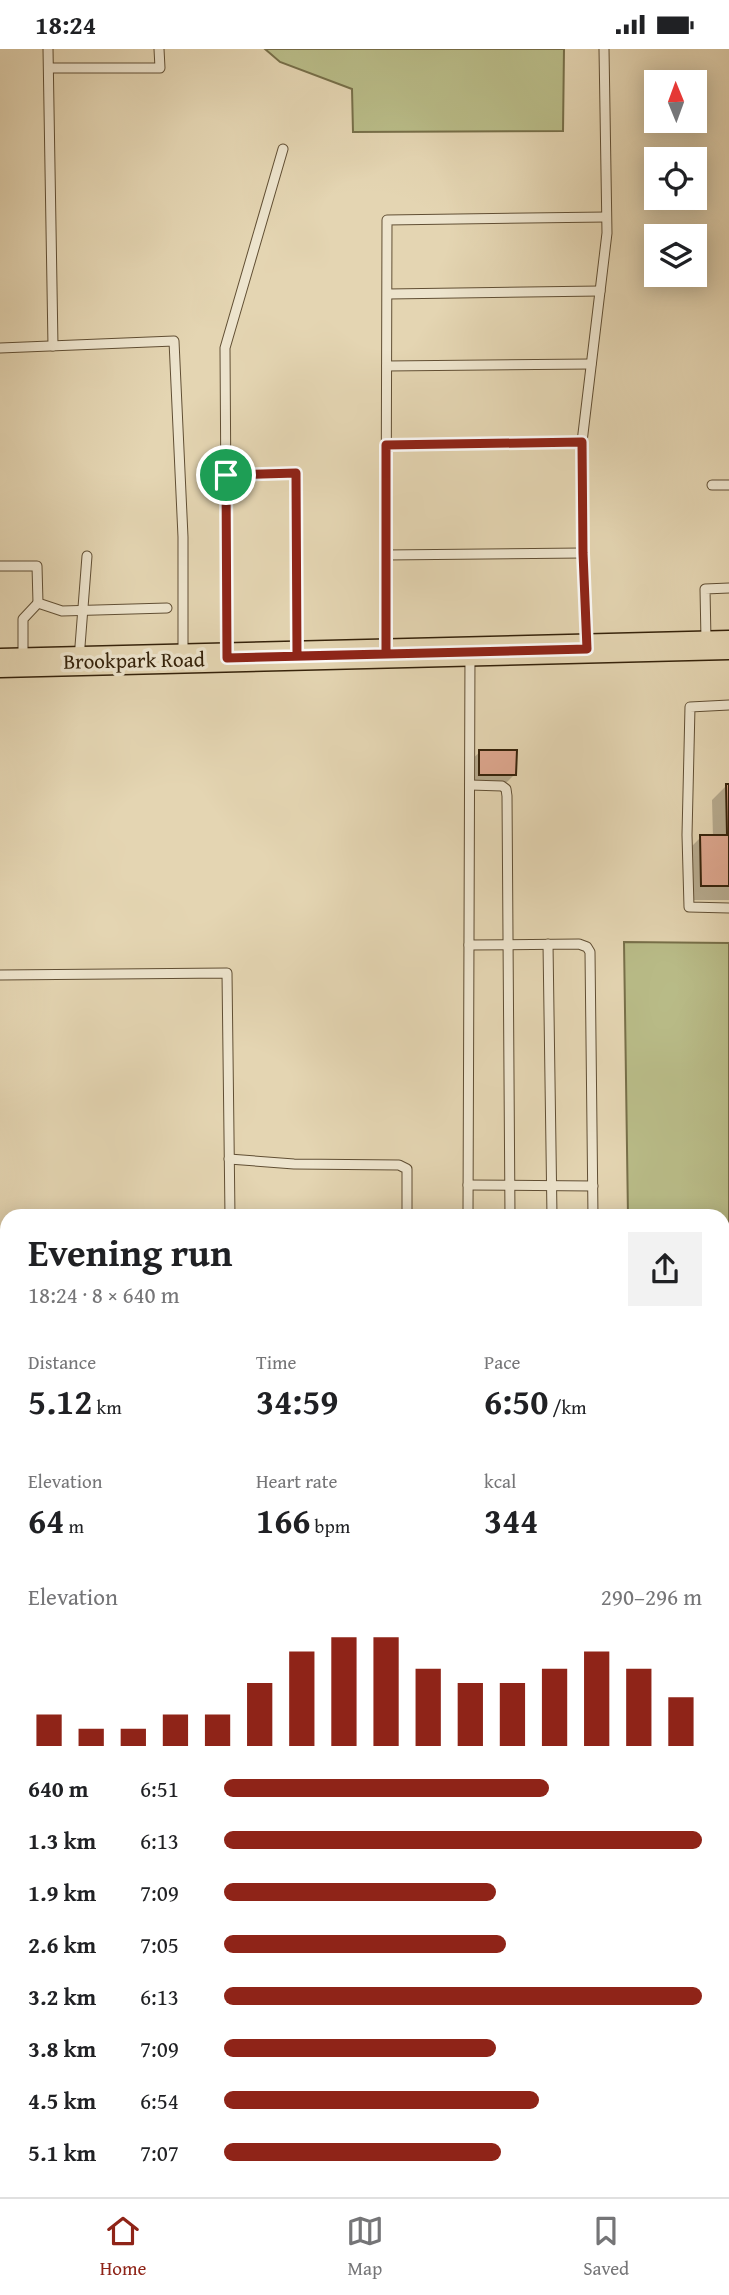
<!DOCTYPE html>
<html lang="en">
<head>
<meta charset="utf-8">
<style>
	:root { --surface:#fff; --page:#f2f2f2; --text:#202124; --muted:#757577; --line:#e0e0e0; --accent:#8f2418 }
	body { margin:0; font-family:"Gentium Book Plus",serif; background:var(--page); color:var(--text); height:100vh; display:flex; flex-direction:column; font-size:26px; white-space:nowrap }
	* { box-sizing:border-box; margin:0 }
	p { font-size:23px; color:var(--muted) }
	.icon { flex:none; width:38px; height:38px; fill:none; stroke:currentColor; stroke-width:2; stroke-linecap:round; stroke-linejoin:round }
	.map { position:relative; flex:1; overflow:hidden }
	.side { position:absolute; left:0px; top:1160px; width:730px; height:989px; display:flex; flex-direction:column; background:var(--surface); border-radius:21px 21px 0 0; box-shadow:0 4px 18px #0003 }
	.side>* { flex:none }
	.needle { width:46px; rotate:359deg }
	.buttons { position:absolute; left:644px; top:21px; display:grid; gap:14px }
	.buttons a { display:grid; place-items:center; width:63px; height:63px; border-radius:0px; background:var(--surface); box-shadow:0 4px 18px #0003; font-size:35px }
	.pin { position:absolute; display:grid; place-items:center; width:60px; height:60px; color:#fff; margin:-30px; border:4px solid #fff; border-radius:50%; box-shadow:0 2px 7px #0007 }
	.round { display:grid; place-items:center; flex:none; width:74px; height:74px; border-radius:0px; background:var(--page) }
	.summary { display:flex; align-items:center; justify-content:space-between; height:119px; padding:0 28px }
	h1 { font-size:38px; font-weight:700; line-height:52px }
	.figures { display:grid; grid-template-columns:repeat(3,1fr); gap:10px; height:119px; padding:7px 28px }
	.figures div { display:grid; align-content:center }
	.figures b { font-size:35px; font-weight:700 }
	.figures small { font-size:19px; font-weight:400 }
	.figures p { font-size:19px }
	.chart { height:196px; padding:14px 28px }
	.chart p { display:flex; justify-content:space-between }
	.chart svg { width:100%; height:126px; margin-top:7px; stroke:var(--accent); stroke-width:6 }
	ul { padding:0 28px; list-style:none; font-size:23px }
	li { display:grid; grid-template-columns:112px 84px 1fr; align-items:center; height:52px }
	li i { height:18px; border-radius:9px; background:var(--accent) }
	.status { display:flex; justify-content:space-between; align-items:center; height:49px; padding:0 35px; background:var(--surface); direction:ltr }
	.status svg { height:19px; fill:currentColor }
	.menu { display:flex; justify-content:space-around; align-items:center; height:98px; border-top:2px solid var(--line); background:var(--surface); font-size:19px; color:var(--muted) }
	.menu a { display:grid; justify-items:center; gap:4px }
	.menu .active { color:var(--accent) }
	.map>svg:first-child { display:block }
	.green { fill:#b9bc88; stroke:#776f49; stroke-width:2 }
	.shadow { fill:#0003 }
	.building { fill:#dea78f; stroke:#35220a; stroke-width:2 }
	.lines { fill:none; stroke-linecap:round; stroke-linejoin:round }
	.service-casing { stroke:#614f34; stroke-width:11 }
	.minor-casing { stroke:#614f34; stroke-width:20 }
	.primary-casing { stroke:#35220a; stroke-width:31 }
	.service { stroke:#ede4cd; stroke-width:9 }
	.minor { stroke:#ede4cd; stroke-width:18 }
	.primary { stroke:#e4d5b2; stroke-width:28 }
	.route-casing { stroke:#fff; stroke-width:14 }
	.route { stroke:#8f2418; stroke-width:9 }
	.labels { text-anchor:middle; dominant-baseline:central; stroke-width:7; stroke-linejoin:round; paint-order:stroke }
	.street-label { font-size:21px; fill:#35220a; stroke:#ede4cd }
</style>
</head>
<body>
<div class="status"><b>18:24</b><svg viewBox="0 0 49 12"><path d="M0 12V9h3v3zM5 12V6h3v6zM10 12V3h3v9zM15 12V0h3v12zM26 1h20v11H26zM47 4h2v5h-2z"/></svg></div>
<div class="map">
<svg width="729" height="2148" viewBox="0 0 729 2148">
	<rect width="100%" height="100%" fill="#e4d5b2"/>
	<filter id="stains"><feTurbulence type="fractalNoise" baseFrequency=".00286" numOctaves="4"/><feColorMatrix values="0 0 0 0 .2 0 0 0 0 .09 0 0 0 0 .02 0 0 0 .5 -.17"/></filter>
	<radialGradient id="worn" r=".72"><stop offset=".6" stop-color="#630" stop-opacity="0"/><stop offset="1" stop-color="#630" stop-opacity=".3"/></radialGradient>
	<g class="green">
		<polygon points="265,0 564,0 563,82 353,83 352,40 280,13"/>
		<polygon points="624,893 729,894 729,1449 723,1450 723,1167 628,1167"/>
		<polygon points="7,1499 7,1912 0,1912 0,1500"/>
	</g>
	<g class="shadow">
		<polygon points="480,703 515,725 507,733 472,732 472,710"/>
		<polygon points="727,736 729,736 729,851 687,851 686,803 701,788 713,788 712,751"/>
	</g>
	<g class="building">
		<polygon points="479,701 517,701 516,726 479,726"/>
		<polygon points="726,735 729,735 729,837 701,837 700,786 727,786"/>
	</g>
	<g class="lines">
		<defs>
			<g id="service">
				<polyline points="48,0 53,297"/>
				<polyline points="49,19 160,19 159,0"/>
				<polyline points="388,245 600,242"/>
				<polyline points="0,299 174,292 183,488 183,605"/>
				<polyline points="387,317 591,315"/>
				<polyline points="386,396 582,393"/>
				<polyline points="226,426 296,424 297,604"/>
				<polyline points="712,436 729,436"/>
				<polyline points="583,504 386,506 387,171 606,168"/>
				<polyline points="386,506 386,599"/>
				<polyline points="0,517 37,517 38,554 62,562 167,559"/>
				<polyline points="706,591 705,540 729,539"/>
				<polyline points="587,594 583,504 582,393 607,184 604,0"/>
				<polyline points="227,603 225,299 283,100"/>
				<polyline points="23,609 23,570 38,554"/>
				<polyline points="79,610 87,507"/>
				<polyline points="729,656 690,658 687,786 689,858 729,859"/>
				<polyline points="470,736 502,737 506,740 507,747 510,1167"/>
				<polyline points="548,895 552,1167"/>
				<polyline points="469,896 579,895 587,898 590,903 593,1167"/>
				<polyline points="0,926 227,924 230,1167"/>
				<polyline points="229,1110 294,1115 399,1116 407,1120 407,1167"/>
				<polyline points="468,1136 593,1137"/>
				<polyline points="468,1167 470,604"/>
				<polyline points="0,1460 7,1460"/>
			</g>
			<g id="minor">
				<polyline points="723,1576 729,1576"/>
				<polyline points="723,1796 729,1796"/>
				<polyline points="723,2019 729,2019"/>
				<polyline points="121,2142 121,2148"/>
				<polyline points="689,2142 689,2148"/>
			</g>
			<polyline id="primary" points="0,614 729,596"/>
		</defs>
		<use href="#service" class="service-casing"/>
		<use href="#minor" class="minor-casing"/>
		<use href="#primary" class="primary-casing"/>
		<use href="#service" class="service"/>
		<use href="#minor" class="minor"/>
		<use href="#primary" class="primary"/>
	</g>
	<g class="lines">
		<defs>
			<polyline id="route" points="226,426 227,609 587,600 583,504 582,393 386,396 386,605 297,607 296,424 226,426"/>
		</defs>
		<use href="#route" class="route-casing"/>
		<use href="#route" class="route"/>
	</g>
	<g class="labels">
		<g class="street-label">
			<text transform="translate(134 611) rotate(-1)">Brookpark Road</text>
		</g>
	</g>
	<rect width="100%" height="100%" filter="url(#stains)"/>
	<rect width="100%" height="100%" fill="url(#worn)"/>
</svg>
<div class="buttons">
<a><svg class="needle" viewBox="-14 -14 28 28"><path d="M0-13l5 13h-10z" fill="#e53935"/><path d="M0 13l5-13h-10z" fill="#757577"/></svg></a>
<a><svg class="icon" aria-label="locate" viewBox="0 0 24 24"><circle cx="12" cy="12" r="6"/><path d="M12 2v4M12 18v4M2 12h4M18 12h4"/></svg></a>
<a><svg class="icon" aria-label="layers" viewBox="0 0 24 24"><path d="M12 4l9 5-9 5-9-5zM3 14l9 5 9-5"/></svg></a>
</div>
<div class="pin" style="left:226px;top:426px;background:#1e9e55"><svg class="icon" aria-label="arrive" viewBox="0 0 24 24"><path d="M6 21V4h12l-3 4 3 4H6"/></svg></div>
<section class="side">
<div class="summary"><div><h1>Evening run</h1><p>18:24 · 8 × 640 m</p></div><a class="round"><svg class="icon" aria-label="share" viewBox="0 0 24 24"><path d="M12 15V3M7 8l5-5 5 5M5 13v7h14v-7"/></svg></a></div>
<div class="figures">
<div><p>Distance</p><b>5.12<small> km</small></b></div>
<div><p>Time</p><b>34:59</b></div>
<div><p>Pace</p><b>6:50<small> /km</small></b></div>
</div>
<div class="figures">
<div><p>Elevation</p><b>64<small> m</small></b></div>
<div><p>Heart rate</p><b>166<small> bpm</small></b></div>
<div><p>kcal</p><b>344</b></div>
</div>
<div class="chart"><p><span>Elevation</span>290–296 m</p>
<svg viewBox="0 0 160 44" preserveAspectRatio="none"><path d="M5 44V33M15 44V38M25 44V38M35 44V33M45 44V33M55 44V22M65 44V11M75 44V6M85 44V6M95 44V17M105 44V22M115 44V22M125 44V17M135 44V11M145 44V17M155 44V27"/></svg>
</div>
<ul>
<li><b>640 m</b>6:51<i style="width:68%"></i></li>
<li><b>1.3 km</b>6:13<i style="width:100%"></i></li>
<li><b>1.9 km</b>7:09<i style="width:57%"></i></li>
<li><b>2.6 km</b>7:05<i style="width:59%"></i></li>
<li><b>3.2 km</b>6:13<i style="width:100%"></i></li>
<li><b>3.8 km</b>7:09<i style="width:57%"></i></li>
<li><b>4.5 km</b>6:54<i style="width:66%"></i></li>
<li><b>5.1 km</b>7:07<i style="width:58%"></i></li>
</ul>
</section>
</div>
<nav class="menu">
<a class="active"><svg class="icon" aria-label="home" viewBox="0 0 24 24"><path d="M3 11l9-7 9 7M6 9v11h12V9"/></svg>Home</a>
<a><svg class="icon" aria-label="map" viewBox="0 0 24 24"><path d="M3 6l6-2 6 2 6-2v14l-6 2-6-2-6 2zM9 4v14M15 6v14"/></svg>Map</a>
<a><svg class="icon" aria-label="saved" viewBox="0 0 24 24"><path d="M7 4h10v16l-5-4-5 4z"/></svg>Saved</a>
</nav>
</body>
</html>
